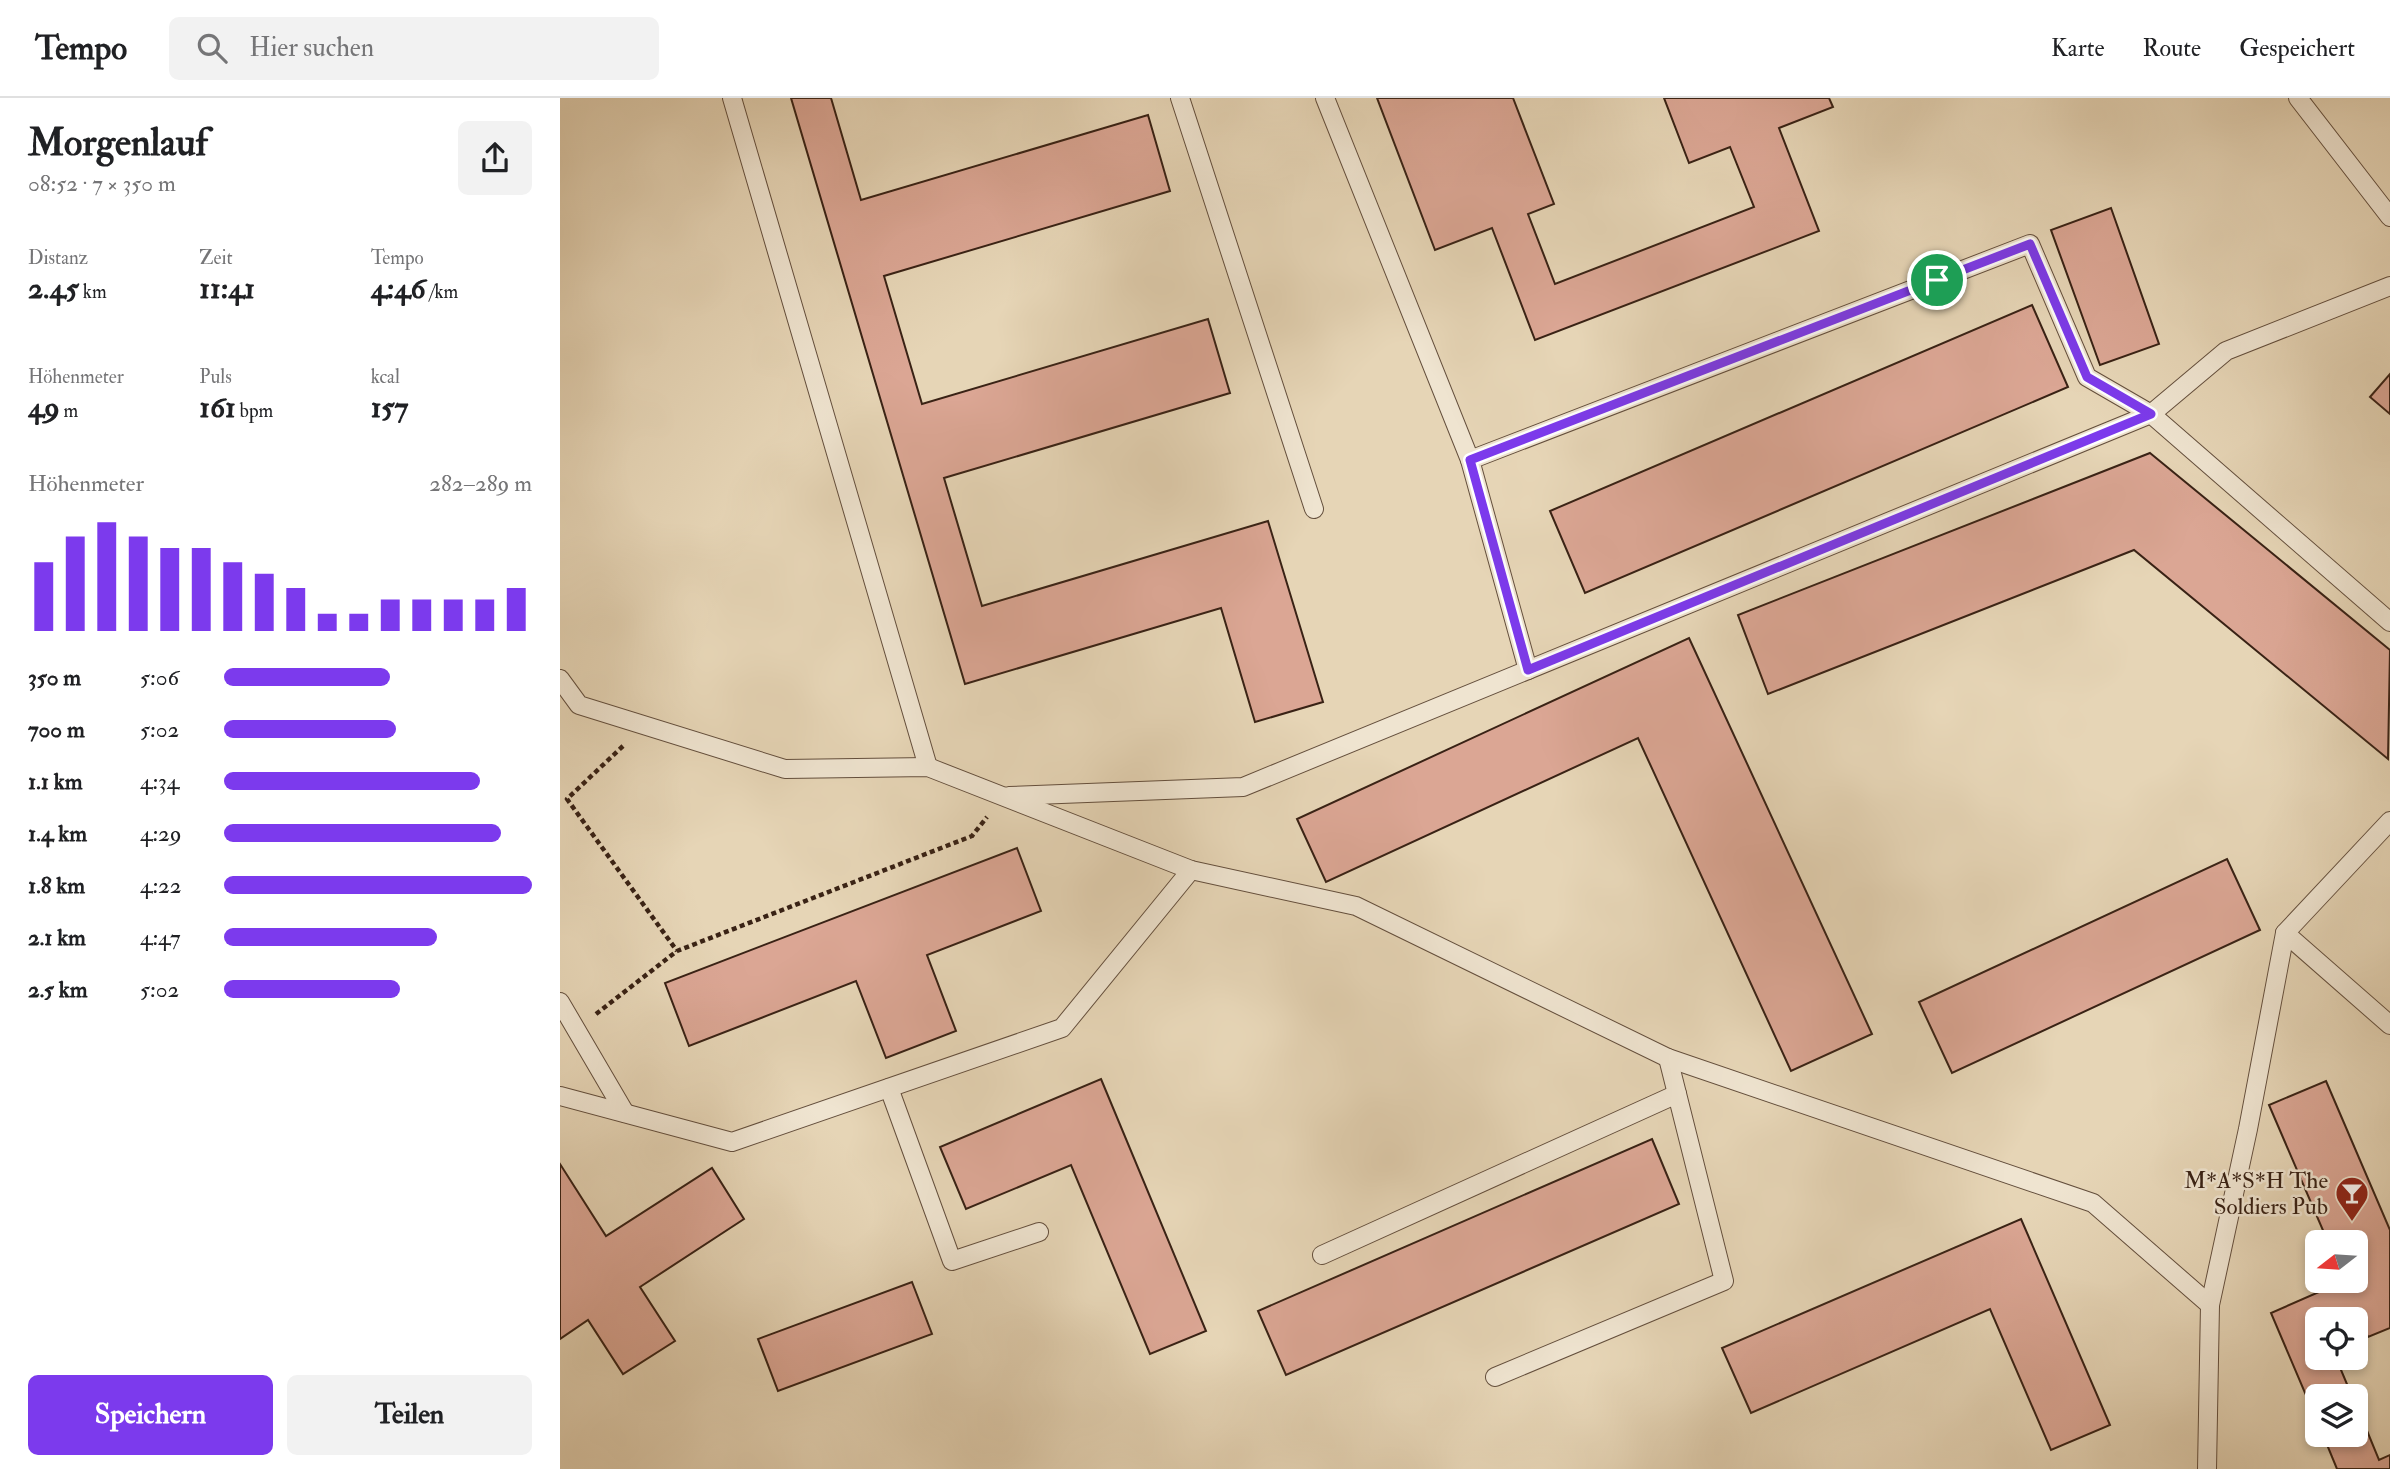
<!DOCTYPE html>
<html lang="de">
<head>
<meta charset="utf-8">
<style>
	:root { --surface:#fff; --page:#f2f2f2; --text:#202124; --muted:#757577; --line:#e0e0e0; --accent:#7c3aed }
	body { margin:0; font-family:"IM FELL Double Pica",serif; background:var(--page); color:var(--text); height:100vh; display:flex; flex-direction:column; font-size:26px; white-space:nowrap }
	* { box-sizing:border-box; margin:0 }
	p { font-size:23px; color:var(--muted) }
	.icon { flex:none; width:38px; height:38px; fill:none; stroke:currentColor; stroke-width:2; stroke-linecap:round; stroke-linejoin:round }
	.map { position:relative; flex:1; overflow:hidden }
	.drawer { display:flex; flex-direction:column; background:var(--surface); width:560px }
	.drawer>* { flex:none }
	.needle { width:46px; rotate:253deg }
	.buttons { position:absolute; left:1745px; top:1132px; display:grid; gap:14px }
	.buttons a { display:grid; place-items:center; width:63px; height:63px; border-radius:10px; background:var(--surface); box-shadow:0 4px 10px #0003; font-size:35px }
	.pin { position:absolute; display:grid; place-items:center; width:60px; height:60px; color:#fff; margin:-30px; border:4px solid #fff; border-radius:50%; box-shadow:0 2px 7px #0007 }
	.round { display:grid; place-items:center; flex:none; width:74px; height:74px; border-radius:10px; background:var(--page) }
	.headline { display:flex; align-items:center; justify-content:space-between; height:119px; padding:0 28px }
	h1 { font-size:38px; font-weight:700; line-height:52px }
	.metrics { display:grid; grid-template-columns:repeat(3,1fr); gap:10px; height:119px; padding:7px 28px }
	.metrics div { display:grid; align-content:center }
	.metrics b { font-size:30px; font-weight:700 }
	.metrics small { font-size:19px; font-weight:400 }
	.metrics p { font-size:19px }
	.chart { height:196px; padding:14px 28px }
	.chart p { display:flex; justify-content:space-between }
	.chart svg { width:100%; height:126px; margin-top:7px; stroke:var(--accent); stroke-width:6 }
	.cta { display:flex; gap:14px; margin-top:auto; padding:14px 28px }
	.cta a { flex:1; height:80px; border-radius:10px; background:var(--accent); color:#fff; font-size:28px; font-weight:700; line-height:80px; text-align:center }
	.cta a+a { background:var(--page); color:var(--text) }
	ul { padding:0 28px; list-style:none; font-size:23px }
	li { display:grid; grid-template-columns:112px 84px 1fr; align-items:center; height:52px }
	li i { height:18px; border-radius:9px; background:var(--accent) }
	header { display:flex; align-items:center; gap:42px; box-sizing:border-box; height:98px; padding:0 35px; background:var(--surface); border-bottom:2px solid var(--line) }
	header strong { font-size:33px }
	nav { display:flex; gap:38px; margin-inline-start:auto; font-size:24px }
	.search { width:490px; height:63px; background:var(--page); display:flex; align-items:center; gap:18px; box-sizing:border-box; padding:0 24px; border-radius:10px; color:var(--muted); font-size:26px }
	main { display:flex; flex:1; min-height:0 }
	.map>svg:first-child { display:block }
	.building { fill:#dba694; stroke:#392215; stroke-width:2 }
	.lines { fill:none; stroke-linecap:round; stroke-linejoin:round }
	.lane-casing { stroke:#644f3d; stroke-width:20 }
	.path { stroke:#392215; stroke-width:4.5; stroke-dasharray:5 3.5; stroke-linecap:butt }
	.lane { stroke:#efe4d0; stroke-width:18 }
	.route-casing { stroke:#fff; stroke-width:14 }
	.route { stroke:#7c3aed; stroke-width:9 }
	.labels { text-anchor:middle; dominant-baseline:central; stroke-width:5; stroke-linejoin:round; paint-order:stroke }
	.poi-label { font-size:23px; fill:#392215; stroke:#efe4d0; text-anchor:end }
</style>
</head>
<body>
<header>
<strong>Tempo</strong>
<div class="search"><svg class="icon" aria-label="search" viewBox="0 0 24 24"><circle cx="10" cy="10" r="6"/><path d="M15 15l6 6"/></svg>Hier suchen</div>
<nav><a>Karte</a><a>Route</a><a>Gespeichert</a></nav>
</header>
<main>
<section class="drawer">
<div class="headline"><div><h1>Morgenlauf</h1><p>08:52 · 7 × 350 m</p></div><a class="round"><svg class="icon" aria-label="share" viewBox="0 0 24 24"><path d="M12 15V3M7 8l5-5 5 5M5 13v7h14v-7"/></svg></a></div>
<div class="metrics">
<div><p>Distanz</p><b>2.45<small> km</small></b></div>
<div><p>Zeit</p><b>11:41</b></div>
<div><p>Tempo</p><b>4:46<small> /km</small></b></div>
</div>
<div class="metrics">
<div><p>Höhenmeter</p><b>49<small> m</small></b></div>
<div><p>Puls</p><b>161<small> bpm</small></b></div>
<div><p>kcal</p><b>157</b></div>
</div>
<div class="chart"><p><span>Höhenmeter</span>282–289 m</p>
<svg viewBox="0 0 160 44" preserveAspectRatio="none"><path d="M5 44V20M15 44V11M25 44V6M35 44V11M45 44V15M55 44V15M65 44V20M75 44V24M85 44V29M95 44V38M105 44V38M115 44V33M125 44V33M135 44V33M145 44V33M155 44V29"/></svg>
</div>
<ul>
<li><b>350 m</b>5:06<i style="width:54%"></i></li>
<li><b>700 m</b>5:02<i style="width:56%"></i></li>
<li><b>1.1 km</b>4:34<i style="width:83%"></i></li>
<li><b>1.4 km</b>4:29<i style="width:90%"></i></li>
<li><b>1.8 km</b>4:22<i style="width:100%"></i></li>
<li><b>2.1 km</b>4:47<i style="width:69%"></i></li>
<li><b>2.5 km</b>5:02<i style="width:57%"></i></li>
</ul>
<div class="cta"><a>Speichern</a><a>Teilen</a></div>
</section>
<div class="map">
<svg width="1830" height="1371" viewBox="0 0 1830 1371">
	<rect width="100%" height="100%" fill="#e6d5b6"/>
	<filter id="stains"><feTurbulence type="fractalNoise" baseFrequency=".00286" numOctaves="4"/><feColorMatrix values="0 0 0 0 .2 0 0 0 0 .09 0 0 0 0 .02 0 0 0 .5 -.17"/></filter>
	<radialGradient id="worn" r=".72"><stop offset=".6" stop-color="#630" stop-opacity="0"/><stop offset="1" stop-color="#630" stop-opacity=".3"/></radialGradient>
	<g class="building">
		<polygon points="231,0 271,0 301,102 588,17 610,93 324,178 362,306 648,221 670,295 384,380 422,508 708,423 763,604 695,624 661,510 405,586"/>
		<polygon points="817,0 953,0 994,106 968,116 995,186 1194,109 1170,49 1129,65 1104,0 1269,0 1273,9 1219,30 1259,133 975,242 932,130 875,152"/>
		<polygon points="1551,110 1599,246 1540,267 1491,132"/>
		<polygon points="1472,207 1508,289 1025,495 990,413"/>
		<polygon points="1830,276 1830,316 1810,299"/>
		<polygon points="1590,355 1830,552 1828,661 1574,452 1208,596 1178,517"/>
		<polygon points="1129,540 1312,936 1231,973 1078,640 766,784 737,721"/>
		<polygon points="457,750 481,813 367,857 396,933 326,960 296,883 129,948 105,885"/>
		<polygon points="1667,761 1700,832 1392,975 1359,904"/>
		<polygon points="541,981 646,1233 590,1256 511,1067 406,1111 380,1049"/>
		<polygon points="1766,983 1830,1132 1830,1230 1808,1239 1799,1217 1788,1222 1757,1222 1757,1260 1776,1260 1792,1298 1757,1298 1757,1323 1711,1215 1784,1183 1796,1183 1796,1144 1768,1144 1709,1007"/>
		<polygon points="1092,1041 1119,1106 726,1277 698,1213"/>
		<polygon points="0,1066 46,1138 152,1070 184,1121 80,1189 115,1243 63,1276 28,1222 0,1241"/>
		<polygon points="1461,1121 1550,1327 1491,1352 1430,1211 1191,1315 1162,1250"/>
		<polygon points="352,1184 372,1236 218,1293 198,1241"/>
		<polygon points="1796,1306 1819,1362 1830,1357 1830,1371 1777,1371 1763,1337 1796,1337"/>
	</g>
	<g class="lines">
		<defs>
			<g id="lane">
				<polyline points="172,0 368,669"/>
				<polyline points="620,0 754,411"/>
				<polyline points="765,0 910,362"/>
				<polyline points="1738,0 1830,119"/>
				<polyline points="968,572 910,362 1470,146 1527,279 1591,316 1666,253 1830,188"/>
				<polyline points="0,581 19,607 225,671 368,669 631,772 796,808 1108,960 1533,1105 1650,1207 1647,1371"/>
				<polyline points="449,698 683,689 1591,316 1830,524"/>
				<polyline points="1725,835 1830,927"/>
				<polyline points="0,904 65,1015"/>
				<polyline points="329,990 392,1163 479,1134"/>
				<polyline points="0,998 172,1044 502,930 631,772"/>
				<polyline points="762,1157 1117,996"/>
				<polyline points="1650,1207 1688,1031 1725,835 1830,723"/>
				<polyline points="935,1279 1164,1183 1108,960"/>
			</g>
		</defs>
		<use href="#lane" class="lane-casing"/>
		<g class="path">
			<polyline points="63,648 7,701 117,853"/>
			<polyline points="36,916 117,853 412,738 427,719"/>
		</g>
		<use href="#lane" class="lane"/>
	</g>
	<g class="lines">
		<defs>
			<polygon id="route" points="1470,146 1527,279 1591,316 968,572 910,362"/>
		</defs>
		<use href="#route" class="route-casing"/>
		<use href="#route" class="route"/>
	</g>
	<defs>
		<symbol id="bar-pin" viewBox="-11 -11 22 30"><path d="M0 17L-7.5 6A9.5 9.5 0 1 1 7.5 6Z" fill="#8f2418" stroke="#efe4d0"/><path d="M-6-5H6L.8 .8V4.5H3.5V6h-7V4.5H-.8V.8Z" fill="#fff"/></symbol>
	</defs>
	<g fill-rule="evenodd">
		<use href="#bar-pin" x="1773" y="1076" width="38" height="52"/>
	</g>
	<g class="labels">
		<g class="poi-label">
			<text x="1768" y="1082">M*A*S*H The<tspan x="1768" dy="26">Soldiers Pub</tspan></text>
		</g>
	</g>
	<rect width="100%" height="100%" filter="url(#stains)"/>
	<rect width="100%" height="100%" fill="url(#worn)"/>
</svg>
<div class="buttons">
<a><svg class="needle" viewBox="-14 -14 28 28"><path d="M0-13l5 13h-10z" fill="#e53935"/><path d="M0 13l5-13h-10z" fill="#757577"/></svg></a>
<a><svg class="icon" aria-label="locate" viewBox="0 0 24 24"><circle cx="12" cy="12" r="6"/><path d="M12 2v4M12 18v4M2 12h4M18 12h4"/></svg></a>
<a><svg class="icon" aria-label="layers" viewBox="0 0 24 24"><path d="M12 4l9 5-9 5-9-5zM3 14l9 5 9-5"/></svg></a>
</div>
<div class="pin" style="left:1377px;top:182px;background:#1e9e55"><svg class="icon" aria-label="arrive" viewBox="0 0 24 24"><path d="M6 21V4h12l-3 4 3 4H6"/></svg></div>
</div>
</main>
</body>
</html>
